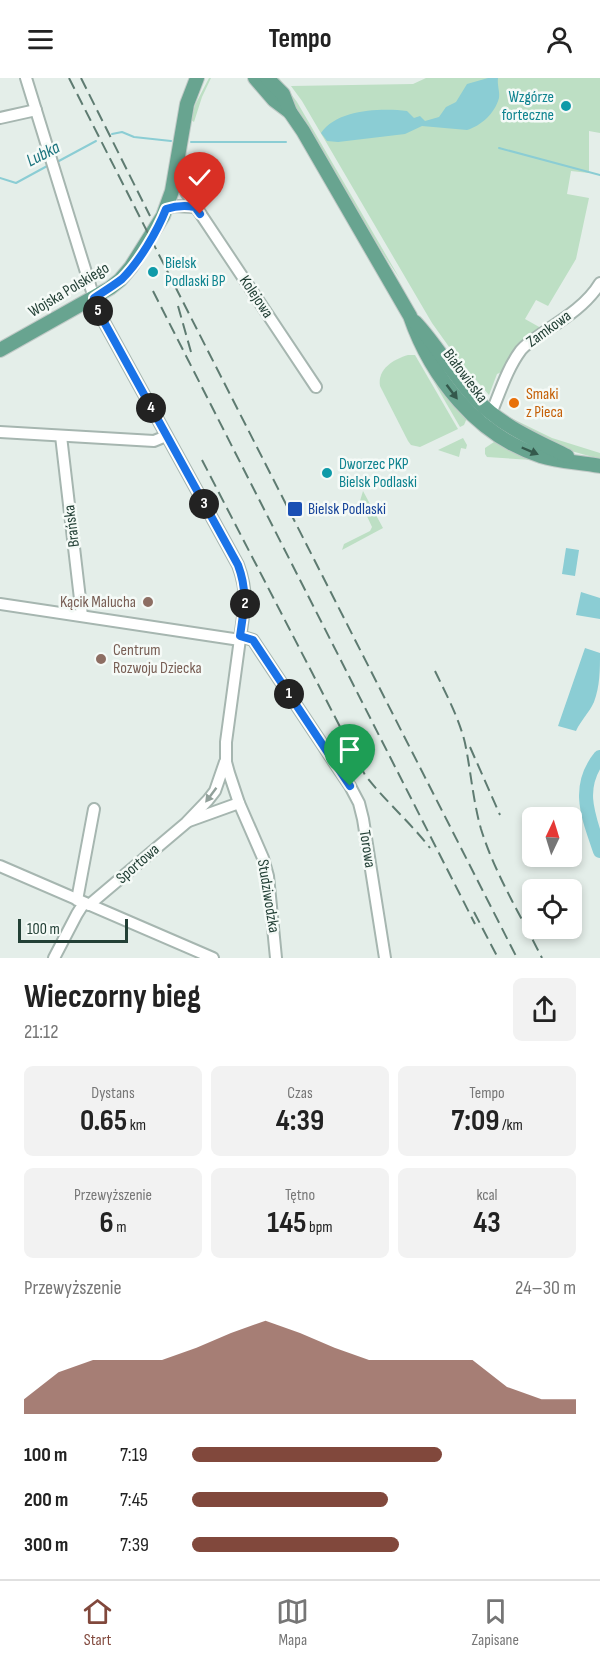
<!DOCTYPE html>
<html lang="pl">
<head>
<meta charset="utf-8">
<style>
	:root { --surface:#fff; --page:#f2f2f2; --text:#222; --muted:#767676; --line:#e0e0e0; --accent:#81483c }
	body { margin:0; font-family:"Sofia Sans Condensed",sans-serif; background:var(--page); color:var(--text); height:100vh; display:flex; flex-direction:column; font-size:22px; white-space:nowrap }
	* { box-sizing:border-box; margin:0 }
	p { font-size:20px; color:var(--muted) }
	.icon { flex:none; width:33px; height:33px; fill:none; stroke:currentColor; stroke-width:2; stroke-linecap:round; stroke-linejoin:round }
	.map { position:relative; height:880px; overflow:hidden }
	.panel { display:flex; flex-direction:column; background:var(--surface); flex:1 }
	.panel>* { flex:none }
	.needle { width:39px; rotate:4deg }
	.controls { position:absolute; left:522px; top:729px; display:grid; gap:12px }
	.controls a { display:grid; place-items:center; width:60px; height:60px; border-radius:9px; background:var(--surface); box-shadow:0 3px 9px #0003; font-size:30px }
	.scale { position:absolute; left:18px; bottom:15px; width:110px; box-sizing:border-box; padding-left:6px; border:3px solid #234036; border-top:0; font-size:16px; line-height:21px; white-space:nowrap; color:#234036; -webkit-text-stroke:4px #f5faf7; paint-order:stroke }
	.pin { position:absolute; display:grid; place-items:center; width:51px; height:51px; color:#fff; margin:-62px -26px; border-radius:50% 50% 50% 0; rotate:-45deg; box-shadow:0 0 6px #0007 }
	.pin .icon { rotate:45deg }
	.km { position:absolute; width:30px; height:30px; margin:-15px; border-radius:50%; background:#222; color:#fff; font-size:16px; line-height:30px; text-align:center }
	.round { display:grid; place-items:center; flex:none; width:63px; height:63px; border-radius:9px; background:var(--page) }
	.head { display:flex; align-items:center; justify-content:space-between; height:102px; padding:0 24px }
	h1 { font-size:33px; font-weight:700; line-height:45px }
	.stats { display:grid; grid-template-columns:repeat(3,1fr); gap:9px; height:102px; padding:6px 24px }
	.stats div { display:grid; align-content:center; border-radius:9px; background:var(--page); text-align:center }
	.stats b { font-size:30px; font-weight:700 }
	.stats small { font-size:16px; font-weight:400 }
	.stats p { font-size:16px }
	.chart { height:168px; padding:12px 24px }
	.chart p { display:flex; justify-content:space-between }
	.chart svg { width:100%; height:108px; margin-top:6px; fill:var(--accent); opacity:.7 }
	ul { padding:0 24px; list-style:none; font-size:20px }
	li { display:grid; grid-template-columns:96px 72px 1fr; align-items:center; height:45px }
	li i { height:15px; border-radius:8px; background:var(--accent) }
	header { display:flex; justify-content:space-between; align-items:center; height:78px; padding:0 24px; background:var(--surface); font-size:27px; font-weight:700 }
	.dock { display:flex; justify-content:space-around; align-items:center; height:84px; border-top:2px solid var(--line); background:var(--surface); font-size:16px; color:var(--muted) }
	.dock a { display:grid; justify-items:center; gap:3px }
	.dock .selected { color:var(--accent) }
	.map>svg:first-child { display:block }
	.green { fill:#bddfc4 }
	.water { fill:#8bcdd4 }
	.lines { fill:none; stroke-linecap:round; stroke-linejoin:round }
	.stream { stroke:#8bcdd4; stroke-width:2 }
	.river { stroke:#8bcdd4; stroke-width:14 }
	.minor-casing { stroke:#a6b6b0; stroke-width:14 }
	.major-casing { stroke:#c1cac7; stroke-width:16 }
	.minor { stroke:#fff; stroke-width:10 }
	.major { stroke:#68a490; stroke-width:14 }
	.rail { stroke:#5e7b71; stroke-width:2; stroke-dasharray:12 6; stroke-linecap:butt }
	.oneway { fill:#34594c }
	.oneway2 { fill:#91a09a }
	.route-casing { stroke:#fff; stroke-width:12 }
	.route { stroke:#1a73e8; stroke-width:8 }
	.culture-dot { fill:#0f9aa8; stroke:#f5faf7; stroke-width:2 }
	.food-dot { fill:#e8710a; stroke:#f5faf7; stroke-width:2 }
	.transit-dot { fill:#1a4fb4; stroke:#f5faf7; stroke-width:2 }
	.education-dot { fill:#8d6e63; stroke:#f5faf7; stroke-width:2 }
	.labels { text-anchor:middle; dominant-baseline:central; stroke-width:5; stroke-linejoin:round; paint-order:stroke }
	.culture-label { font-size:16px; fill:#0d838f; stroke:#f5faf7; text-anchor:start }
	.street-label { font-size:16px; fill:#234036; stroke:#f5faf7 }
	.food-label { font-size:16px; fill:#c56008; stroke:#f5faf7; text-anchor:start }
	.transit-label { font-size:16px; fill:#164399; stroke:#f5faf7; text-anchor:start }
	.education-label { font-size:16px; fill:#785e54; stroke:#f5faf7; text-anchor:end }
	.water-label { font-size:18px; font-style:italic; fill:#1b747e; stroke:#f5faf7 }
</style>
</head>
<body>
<header><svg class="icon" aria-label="menu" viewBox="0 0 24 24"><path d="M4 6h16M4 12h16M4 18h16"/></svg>Tempo<svg class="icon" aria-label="person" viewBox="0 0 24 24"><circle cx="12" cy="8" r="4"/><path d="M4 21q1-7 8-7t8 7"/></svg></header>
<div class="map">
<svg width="600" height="880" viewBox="0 0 600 880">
	<rect width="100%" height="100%" fill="#e4eee9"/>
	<g class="green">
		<polygon points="209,0 211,0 202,19 194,44 191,42 195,27"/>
		<path d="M272,0H279L297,24L400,201C373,162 350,120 326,79C310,51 295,23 272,0Z"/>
		<polygon points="426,0 600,0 600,55 589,53 589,95 571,93 567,116 589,120 576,181 548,228 536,222 525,241 541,250 530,257 516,272 506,292 497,296 489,317 457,280 432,245 302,23 291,8 413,6"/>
		<path d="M408,277H415L458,351L420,369L411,367L408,363L380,308C377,291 394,281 408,277Z"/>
		<polygon points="419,278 423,279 467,340 464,347 460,349"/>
		<polygon points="499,334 552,360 600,375 600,381 564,371 542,362"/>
		<polygon points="463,360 467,367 466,371 461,370 459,379 438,372"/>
		<polygon points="494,364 498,364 532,382 487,379 485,376 485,370"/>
		<polygon points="363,413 383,450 342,472 344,466 370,453 372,449 360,423"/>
	</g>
	<g class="water">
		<path d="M488,0H498C497,7 500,14 499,20C495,35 481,48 467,52L422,48L405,56L338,64L327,63L321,55C337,31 382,30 407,33L414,40L420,38L425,43L439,39L446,29L456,24L467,6Z"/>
		<polygon points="566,470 579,472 575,498 562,496"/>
		<polygon points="581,514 600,520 600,541 576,537"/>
		<path d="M585,570L600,575C600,592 600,608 594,624C589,635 581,642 576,653L558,648Z"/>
	</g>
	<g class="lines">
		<g class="stream">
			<polyline points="112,56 122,54 134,59 171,63"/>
			<polyline points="191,64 286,64"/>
			<polyline points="499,70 600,97"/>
			<polyline points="57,84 96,63"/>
			<polyline points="0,100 16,105 49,87"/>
		</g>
		<path class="river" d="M600,679C575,710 589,740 600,773"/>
		<defs>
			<g id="minor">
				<path d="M26,0L98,233L238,487C243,500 245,510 245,524L226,664V684L229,695L239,725L263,780L268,798L276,880"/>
				<polyline points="0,40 36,32"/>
				<polyline points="174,103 182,108 316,309"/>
				<polyline points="166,131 174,128 195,129"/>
				<path d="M489,340C499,318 506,292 521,272C528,264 539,258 547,252C567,239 588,225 600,205"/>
				<polyline points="0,354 154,363 166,358"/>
				<polyline points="61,358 82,538"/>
				<polyline points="0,526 240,562"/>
				<polyline points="240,558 253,562 350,708 359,725 363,741 385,880"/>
				<polyline points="189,743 239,725"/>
				<polyline points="0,788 213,880"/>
				<polyline points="77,822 94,731"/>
				<polyline points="89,827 186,745 208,722 215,713 225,684"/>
				<polyline points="54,880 77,836 84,825"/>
			</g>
			<g id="major">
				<polyline points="255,0 274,22 290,34"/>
				<path d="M267,0L283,16L290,34L303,53L410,238C431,299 477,358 541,378C559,384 581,384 600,388"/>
				<path d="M415,244C438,268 453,298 476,321C501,348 535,362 567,378"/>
				<polyline points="0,272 110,210 120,202 131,189 163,138 172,113 187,26 197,0"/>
			</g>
		</defs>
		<use href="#minor" class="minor-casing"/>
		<use href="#major" class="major-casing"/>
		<use href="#minor" class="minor"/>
		<use href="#major" class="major"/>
		<g class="rail">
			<polyline points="69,0 517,880"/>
			<polyline points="81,0 150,138"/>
			<polyline points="153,213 475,846"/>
			<polyline points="178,228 191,274"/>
			<path d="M202,382L365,697C385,723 410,744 430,770"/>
			<path d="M435,593C446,616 459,640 465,665C471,694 473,723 481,751C495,796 521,838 542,880"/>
			<polyline points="470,669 500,737"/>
			<polyline points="474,834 498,880"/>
		</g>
	</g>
	<defs><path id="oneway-solid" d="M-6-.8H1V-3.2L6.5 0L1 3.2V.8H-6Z" transform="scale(1.5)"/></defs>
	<g class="oneway">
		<use href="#oneway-solid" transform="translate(452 314) rotate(53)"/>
		<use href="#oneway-solid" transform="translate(530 373) rotate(23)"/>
	</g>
	<use class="oneway2" href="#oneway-solid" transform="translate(211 717) rotate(127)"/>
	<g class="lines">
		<defs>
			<path id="route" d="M200,136L195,129C184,127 175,128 166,131C157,154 139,184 122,201C113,208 103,214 94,220L98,233L238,487C248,514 244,530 240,558L253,562L350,708"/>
		</defs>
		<use href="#route" class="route-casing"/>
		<use href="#route" class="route"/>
	</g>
	<g class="culture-dot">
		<circle cx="566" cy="28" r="6"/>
		<circle cx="153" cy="194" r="6"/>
		<circle cx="327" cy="395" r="6"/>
	</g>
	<circle class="food-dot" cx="514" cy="325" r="6"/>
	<rect class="transit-dot" x="287" y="423" width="16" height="16" rx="3"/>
	<g class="education-dot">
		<circle cx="148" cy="524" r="6"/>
		<circle cx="101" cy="581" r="6"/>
	</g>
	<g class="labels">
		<g class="culture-label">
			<text x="554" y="19" text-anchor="end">Wzgórze<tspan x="554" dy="18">forteczne</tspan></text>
			<text x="165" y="185">Bielsk<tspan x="165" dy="18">Podlaski BP</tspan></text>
			<text x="339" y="386">Dworzec PKP<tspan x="339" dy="18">Bielsk Podlaski</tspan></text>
		</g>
		<g class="street-label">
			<text transform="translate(69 212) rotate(-31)">Wojska Polskiego</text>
			<text transform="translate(256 219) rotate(56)">Kolejowa</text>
			<text transform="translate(549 251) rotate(-36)">Zamkowa</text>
			<text transform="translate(465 298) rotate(53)">Białowieska</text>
			<text transform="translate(72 448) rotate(-97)">Brańska</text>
			<text transform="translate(367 771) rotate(81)">Torowa</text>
			<text transform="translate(138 786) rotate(-41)">Sportowa</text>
			<text transform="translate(268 818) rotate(81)">Studziwodzka</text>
		</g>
		<g class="food-label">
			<text x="526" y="316">Smaki<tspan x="526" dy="18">z Pieca</tspan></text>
		</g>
		<g class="transit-label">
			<text x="308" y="431">Bielsk Podlaski</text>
		</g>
		<g class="education-label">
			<text x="136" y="524">Kącik Malucha</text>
			<text x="113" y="572" text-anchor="start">Centrum<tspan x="113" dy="18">Rozwoju Dziecka</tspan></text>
		</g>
		<g class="water-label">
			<text transform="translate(43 76) rotate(-27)">Lubka</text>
		</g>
	</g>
</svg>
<div class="controls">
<a><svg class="needle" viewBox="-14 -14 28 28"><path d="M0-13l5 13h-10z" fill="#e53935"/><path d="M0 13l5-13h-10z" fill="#767676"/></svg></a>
<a><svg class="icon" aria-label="locate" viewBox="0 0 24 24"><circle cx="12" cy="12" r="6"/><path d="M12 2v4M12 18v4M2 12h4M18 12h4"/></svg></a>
</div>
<div class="scale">100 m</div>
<div class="pin" style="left:350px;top:708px;background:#1e9e55"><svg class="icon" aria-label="arrive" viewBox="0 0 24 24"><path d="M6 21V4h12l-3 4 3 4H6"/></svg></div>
<div class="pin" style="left:200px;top:136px;background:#d93025"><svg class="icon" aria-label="check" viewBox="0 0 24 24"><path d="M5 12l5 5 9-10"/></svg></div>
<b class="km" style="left:289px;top:616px">1</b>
<b class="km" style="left:245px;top:526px">2</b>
<b class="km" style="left:204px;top:426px">3</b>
<b class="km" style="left:151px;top:330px">4</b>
<b class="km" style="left:98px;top:233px">5</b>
</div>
<section class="panel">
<div class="head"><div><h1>Wieczorny bieg</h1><p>21:12</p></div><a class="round"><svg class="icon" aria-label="share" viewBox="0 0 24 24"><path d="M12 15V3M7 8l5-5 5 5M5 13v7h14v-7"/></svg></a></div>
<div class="stats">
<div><p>Dystans</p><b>0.65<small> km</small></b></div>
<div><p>Czas</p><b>4:39</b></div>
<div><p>Tempo</p><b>7:09<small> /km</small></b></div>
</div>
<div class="stats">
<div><p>Przewyższenie</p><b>6<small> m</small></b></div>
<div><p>Tętno</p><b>145<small> bpm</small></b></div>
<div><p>kcal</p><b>43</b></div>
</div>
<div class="chart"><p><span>Przewyższenie</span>24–30 m</p>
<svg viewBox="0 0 160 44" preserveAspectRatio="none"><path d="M0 44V38L10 27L20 22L30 22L40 22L50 17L60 11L70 6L80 11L90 17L100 22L110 22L120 22L130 22L140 33L150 38L160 38V44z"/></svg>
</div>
<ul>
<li><b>100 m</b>7:19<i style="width:65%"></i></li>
<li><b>200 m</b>7:45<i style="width:51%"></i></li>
<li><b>300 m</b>7:39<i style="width:54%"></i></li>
</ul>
</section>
<nav class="dock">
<a class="selected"><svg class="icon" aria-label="home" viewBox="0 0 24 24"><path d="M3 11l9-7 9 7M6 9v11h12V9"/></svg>Start</a>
<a><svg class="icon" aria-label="map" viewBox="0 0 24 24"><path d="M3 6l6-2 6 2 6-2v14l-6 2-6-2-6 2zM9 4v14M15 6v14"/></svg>Mapa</a>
<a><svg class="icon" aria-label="saved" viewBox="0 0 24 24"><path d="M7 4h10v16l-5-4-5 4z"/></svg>Zapisane</a>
</nav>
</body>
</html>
